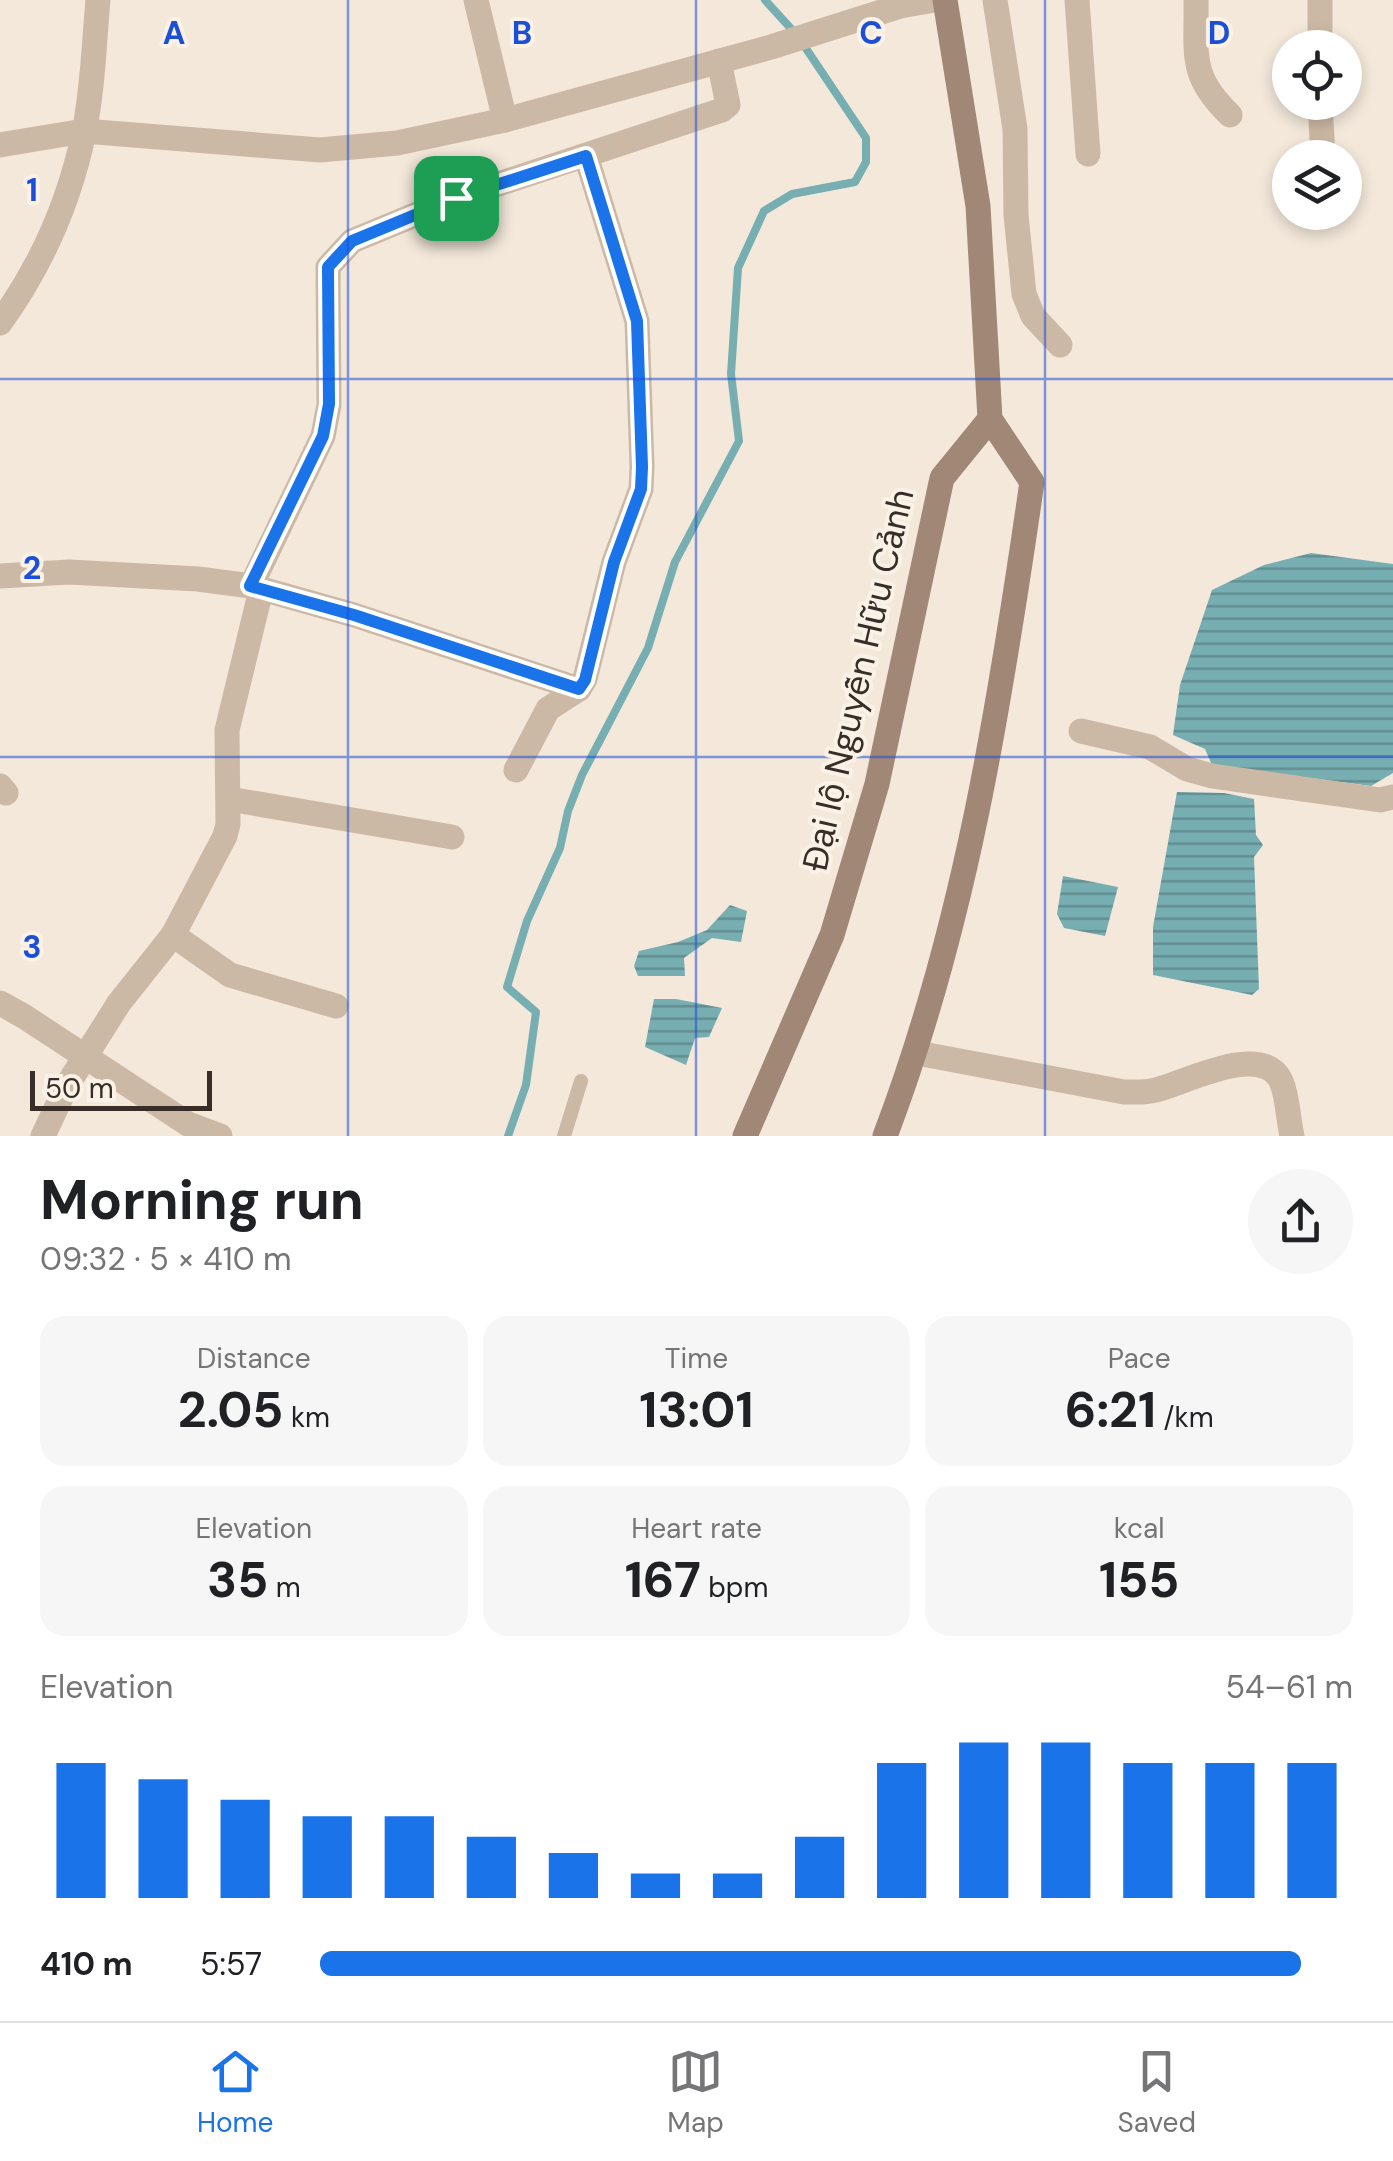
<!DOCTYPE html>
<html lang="en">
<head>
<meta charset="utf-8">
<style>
	:root { --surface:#fff; --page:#f6f6f6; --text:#202124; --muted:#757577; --line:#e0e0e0; --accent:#1a73e8 }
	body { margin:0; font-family:"DM Sans",sans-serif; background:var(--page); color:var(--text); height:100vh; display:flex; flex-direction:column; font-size:38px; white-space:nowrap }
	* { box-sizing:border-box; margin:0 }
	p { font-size:32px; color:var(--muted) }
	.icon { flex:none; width:55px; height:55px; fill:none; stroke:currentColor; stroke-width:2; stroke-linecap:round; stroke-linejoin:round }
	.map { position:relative; height:1136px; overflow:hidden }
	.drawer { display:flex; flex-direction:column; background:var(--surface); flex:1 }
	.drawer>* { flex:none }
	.buttons { position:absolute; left:1272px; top:30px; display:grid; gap:20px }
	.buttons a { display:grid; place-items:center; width:90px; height:90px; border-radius:50%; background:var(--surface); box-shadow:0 5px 15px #0003; font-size:50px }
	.scale { position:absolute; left:30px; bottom:25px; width:182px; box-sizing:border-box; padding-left:10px; border:5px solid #382d27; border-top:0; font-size:28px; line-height:35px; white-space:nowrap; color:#382d27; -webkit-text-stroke:8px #fbf2e7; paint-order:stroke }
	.pin { position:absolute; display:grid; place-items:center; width:85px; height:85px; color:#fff; margin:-42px; border-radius:20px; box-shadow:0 5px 15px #0006 }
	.round { display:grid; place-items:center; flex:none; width:105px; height:105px; border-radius:52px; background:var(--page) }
	.summary { display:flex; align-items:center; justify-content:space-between; height:170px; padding:0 40px }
	h1 { font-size:55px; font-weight:700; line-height:75px }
	.metrics { display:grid; grid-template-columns:repeat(3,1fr); gap:15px; height:170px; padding:10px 40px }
	.metrics div { display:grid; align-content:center; border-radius:25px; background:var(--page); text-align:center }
	.metrics b { font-size:50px; font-weight:700 }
	.metrics small { font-size:28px; font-weight:400 }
	.metrics p { font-size:28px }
	.chart { height:280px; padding:20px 40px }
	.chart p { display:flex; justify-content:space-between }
	.chart svg { width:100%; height:180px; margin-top:10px; stroke:var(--accent); stroke-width:6 }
	ul { padding:0 40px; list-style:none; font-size:32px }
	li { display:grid; grid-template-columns:160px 120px 1fr; align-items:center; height:75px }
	li i { height:25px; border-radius:12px; background:var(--accent) }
	.dock { display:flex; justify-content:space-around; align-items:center; height:140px; border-top:2px solid var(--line); background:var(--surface); font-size:28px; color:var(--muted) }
	.dock a { display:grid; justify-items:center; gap:5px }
	.dock .active { color:var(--accent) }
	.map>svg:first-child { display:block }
	.water { fill:url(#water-rules) }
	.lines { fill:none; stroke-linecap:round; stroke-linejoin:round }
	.stream { stroke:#77aeb2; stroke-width:8 }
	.service { stroke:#ccb9a5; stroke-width:14 }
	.minor { stroke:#ccb9a5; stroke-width:25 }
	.tertiary { stroke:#ccb9a5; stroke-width:25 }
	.secondary { stroke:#a08776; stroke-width:25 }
	.route-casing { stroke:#fff; stroke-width:20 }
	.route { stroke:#1a73e8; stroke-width:12 }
	.grid { fill:none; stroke:#1d4ed8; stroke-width:2.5; stroke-opacity:0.55 }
	.labels { text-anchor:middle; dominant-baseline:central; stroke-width:8; stroke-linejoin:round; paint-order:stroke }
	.street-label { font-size:35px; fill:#382d27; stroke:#fbf2e7 }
	.grid-label { font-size:32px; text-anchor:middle; font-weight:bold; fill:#1d4ed8; stroke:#fbf2e7; stroke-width:8; stroke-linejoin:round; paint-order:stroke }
</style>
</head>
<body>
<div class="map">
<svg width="1393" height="1136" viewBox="0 0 1393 1136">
	<defs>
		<pattern id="water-rules" width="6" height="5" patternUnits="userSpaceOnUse" patternTransform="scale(2.5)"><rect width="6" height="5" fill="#77aeb2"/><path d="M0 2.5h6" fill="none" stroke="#638e91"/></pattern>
	</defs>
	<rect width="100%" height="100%" fill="#f3e8da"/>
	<g class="water">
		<polygon points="1311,553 1393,564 1393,773 1371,786 1212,765 1205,749 1173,735 1180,685 1212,590 1264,565"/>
		<polygon points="1177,792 1224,793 1254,799 1256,835 1263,845 1254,857 1259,989 1252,995 1153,975 1153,927"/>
		<polygon points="1063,876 1118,887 1105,936 1064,928 1057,914"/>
		<polygon points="730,905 747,911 741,942 712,938 684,958 685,976 638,976 634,966 639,951 678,942 707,930"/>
		<polygon points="654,999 676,999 722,1008 709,1037 695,1038 686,1065 645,1047"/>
	</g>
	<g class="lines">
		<g class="stream">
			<polyline points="765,0 795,33"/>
			<polyline points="508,1136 526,1085 536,1012 507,987 527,921 560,848 568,811 582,775 648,648 675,562 739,441 731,374 738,268 764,211 792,194 855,182 866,162 866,138 803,44"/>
		</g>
		<polyline class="service" points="564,1136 581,1081"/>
		<g class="minor">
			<polyline points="476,0 505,120"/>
			<polyline points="995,0 1015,129 1016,215 1024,294 1033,316 1060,345"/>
			<polyline points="1077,0 1088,154"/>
			<path d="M1196,0C1197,53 1188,75 1230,115"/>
			<polyline points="1320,0 1320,48"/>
			<polyline points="1320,102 1323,158"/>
			<polyline points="0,145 84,131"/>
			<polyline points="0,576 69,572 198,579 251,586 354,615 579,689"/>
			<polyline points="251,586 323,436 329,405 328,267 352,241 456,198 722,110 728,105 719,61"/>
			<polyline points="1081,731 1150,747 1187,769 1212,776 1380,800 1393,797"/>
			<polyline points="516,770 548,709 579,689 585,679 614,562 641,489 642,467 637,321 586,156"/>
			<polyline points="0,786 6,793"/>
			<polyline points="229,799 452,837"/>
			<polyline points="173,935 230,975 336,1006"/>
			<polyline points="0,1003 25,1017 188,1124 220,1136"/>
			<path d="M917,1053L1124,1092C1135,1092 1145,1093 1156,1090C1185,1083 1262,1041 1281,1081C1288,1097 1288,1119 1292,1136"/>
			<polyline points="43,1136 66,1087 119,1003 173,935 225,836 228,824 227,730 261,590"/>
		</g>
		<g class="tertiary">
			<polyline points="84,131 320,150 397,143 505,120 771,47 900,6 935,0"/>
			<path d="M0,323C41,266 70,200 84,132C93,89 94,43 98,0"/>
		</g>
		<g class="secondary">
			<polyline points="745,1136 832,935 877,784 942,478 990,419"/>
			<path d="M885,1136C965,926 1000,704 1032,482L990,419L978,206L945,0"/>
		</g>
	</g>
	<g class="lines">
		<defs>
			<polygon id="route" points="586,156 637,321 642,467 641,489 614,562 585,680 579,689 354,615 250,586 323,436 329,404 328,267 352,241 456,198"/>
		</defs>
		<use href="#route" class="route-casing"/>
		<use href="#route" class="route"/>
	</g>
	<path class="grid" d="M348,0V1136M696,0V1136M1045,0V1136M0,379H1393M0,757H1393"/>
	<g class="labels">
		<g class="street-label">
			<text transform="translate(858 680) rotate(-77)">Đại lộ Nguyễn Hữu Cảnh</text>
		</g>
	</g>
	<g class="grid-label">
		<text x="174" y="44">A</text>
		<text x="522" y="44">B</text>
		<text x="871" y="44">C</text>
		<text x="1219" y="44">D</text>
		<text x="32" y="201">1</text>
		<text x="32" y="579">2</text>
		<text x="32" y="958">3</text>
	</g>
</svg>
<div class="buttons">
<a><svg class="icon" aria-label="locate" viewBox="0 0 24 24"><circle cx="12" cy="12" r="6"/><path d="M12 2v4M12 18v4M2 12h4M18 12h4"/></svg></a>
<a><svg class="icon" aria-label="layers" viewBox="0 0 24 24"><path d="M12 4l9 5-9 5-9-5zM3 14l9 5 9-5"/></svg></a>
</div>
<div class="scale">50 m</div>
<div class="pin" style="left:456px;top:198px;background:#1e9e55"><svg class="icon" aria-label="arrive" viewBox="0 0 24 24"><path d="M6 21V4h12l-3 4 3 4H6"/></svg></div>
</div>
<section class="drawer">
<div class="summary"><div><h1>Morning run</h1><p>09:32 · 5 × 410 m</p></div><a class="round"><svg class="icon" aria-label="share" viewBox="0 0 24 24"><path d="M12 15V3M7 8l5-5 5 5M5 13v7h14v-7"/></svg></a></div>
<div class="metrics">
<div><p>Distance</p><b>2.05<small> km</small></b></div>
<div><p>Time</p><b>13:01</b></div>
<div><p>Pace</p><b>6:21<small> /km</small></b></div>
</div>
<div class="metrics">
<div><p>Elevation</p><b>35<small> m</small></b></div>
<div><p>Heart rate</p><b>167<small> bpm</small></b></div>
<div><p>kcal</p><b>155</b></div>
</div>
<div class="chart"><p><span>Elevation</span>54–61 m</p>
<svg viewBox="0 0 160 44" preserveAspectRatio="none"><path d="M5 44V11M15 44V15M25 44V20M35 44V24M45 44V24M55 44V29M65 44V33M75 44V38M85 44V38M95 44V29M105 44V11M115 44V6M125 44V6M135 44V11M145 44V11M155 44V11"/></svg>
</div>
<ul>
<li><b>410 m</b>5:57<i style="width:95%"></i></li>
</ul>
</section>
<nav class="dock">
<a class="active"><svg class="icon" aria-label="home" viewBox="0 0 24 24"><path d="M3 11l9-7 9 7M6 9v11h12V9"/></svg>Home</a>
<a><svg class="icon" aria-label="map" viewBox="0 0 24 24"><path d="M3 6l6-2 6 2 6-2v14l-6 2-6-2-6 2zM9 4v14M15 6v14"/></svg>Map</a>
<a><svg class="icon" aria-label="saved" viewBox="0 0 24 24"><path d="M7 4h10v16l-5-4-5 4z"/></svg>Saved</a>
</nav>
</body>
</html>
